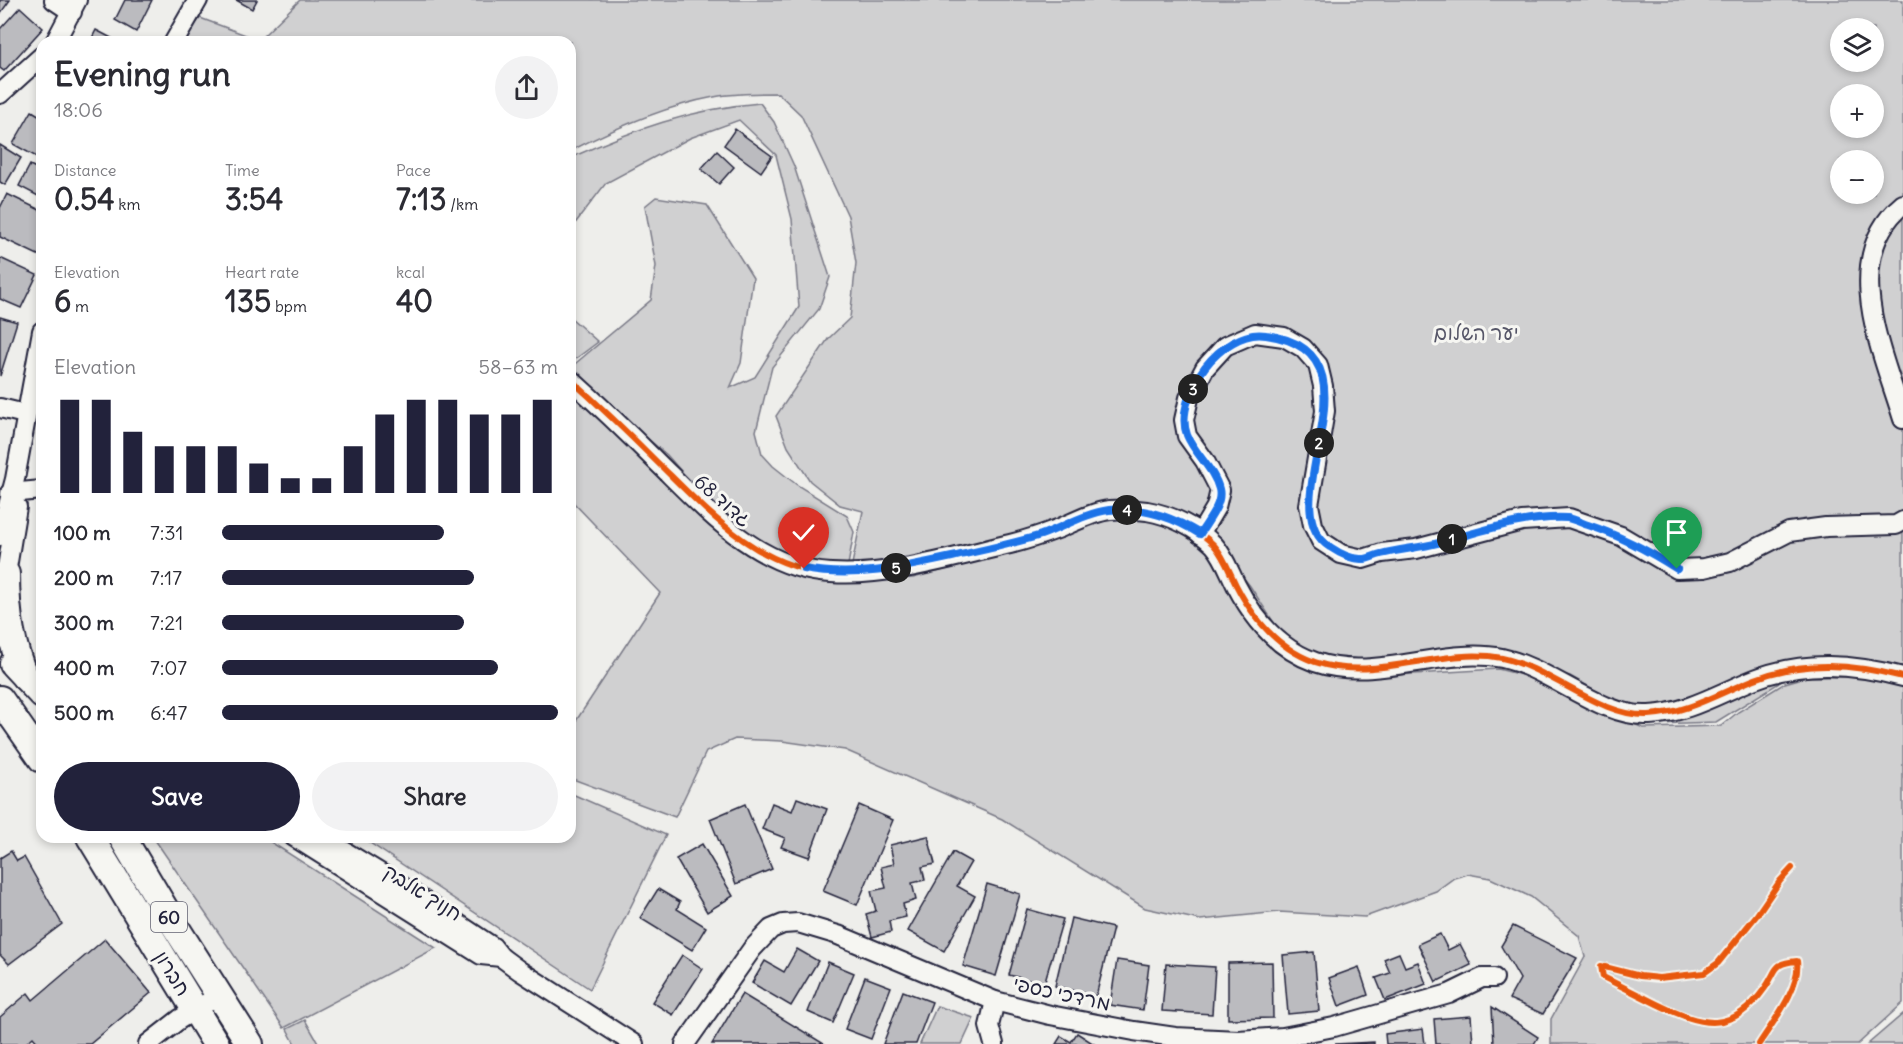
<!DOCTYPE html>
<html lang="en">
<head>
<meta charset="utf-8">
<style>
	:root { --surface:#fff; --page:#f2f2f3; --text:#2b2b33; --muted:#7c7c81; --accent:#22223b }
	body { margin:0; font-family:Delius,"Playpen Sans Hebrew",sans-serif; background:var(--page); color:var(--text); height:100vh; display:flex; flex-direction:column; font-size:22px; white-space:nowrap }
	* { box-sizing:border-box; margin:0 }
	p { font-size:20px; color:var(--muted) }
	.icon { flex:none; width:33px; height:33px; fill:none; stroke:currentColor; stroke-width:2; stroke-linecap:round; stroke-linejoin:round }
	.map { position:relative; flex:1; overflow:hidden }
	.panel { position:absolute; left:36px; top:36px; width:540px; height:807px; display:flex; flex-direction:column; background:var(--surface); border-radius:18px; box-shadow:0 3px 9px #0003 }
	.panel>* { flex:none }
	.buttons { position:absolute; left:1830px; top:18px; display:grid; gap:12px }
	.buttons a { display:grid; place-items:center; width:54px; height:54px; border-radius:50%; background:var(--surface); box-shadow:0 3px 9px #0003; font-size:30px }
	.pin { position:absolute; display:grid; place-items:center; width:51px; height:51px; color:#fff; margin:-62px -26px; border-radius:50% 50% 50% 0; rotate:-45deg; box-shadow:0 0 6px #0007 }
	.pin .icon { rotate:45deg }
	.km { position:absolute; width:30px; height:30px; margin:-15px; border-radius:50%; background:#222; color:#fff; font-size:16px; line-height:30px; text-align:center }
	.round { display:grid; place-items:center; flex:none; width:63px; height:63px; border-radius:32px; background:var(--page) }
	.head { display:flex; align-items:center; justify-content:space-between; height:102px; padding:0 18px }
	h1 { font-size:33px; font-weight:800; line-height:45px }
	.stats { display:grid; grid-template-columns:repeat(3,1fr); gap:9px; height:102px; padding:6px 18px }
	.stats div { display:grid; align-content:center }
	.stats b { font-size:30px; font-weight:800 }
	.stats small { font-size:16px; font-weight:400 }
	.stats p { font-size:16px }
	.chart { height:168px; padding:12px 18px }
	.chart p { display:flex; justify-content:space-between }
	.chart svg { width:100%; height:108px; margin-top:6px; stroke:var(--accent); stroke-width:6 }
	.primary-button { display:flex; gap:12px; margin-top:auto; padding:12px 18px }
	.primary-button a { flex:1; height:69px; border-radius:36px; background:var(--accent); color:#fff; font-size:24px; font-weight:800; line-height:69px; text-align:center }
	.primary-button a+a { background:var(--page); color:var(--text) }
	ul { padding:0 18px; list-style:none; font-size:20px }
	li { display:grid; grid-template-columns:96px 72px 1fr; align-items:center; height:45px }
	li i { height:15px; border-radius:8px; background:var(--accent) }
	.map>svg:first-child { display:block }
	.green { fill:#d0d0d1; stroke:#797986; stroke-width:1.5; fill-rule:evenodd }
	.building { fill:#bbbbbf; stroke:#22223b; stroke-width:1.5 }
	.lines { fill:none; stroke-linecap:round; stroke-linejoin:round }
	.minor-casing { stroke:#22223b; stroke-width:22 }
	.highway-casing { stroke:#22223b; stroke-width:30 }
	.minor { stroke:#f6f6f2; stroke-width:18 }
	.highway { stroke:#f6f6f2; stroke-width:26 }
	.cycleway-casing { stroke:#f6f6f2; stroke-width:10 }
	.cycleway { stroke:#e8590c; stroke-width:6 }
	.route-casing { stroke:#fff; stroke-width:12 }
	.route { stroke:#1a73e8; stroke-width:8 }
	.labels { text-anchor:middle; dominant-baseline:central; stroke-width:6; stroke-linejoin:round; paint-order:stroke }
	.shield { fill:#f6f6f2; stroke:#626272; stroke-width:1.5 }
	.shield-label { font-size:18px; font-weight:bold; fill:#22223b }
	.park-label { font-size:20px; fill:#565668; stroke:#f6f6f2 }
	.street-label { font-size:20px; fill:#22223b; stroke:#f6f6f2 }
</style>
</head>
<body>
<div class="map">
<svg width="1903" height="1044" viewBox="0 0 1903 1044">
	<rect width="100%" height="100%" fill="#eeeeeb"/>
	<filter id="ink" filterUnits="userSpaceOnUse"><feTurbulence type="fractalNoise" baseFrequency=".0167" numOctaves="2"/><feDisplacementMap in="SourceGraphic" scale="12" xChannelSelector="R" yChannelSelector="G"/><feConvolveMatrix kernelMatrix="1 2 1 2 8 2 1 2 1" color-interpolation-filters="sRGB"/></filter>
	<g filter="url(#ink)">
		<g class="green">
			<path d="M300,0H1903V675L1800,670L1716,722L1655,724L1570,676L1514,661L1417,671L1310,662L1278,629L1250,586L1202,525L1134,501L1115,504L1055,524L948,555L851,569L863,511L840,505L810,481L788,447L776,416L828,339L850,318L856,263L848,216L801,115L778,93C757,93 735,93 714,97C666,106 613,129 570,151V42H183L200,18L259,40ZM1840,28H1874V62H1840ZM1840,94H1874V128H1840ZM1840,160H1874V194H1840Z"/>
			<path d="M760,103L774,122L794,166L830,277L819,309L772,367L756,431L762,454L773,466L797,485L847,516L854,532L848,565L786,560L751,537L710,504L667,455L570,373V368L651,300L656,266L645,206L656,197L707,205L753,278L741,363L730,388L755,377L799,307L792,219L776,155L739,120L690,138L606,183L570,230V158C630,131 694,108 760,103Z"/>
			<polygon points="570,317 598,342 570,363"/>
			<polygon points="570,388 783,569 807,580 848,581 913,578 1010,553 1099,520 1133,518 1156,521 1192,535 1206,548 1254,627 1363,677 1498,669 1530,677 1643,728 1721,726 1738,712 1785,683 1806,677 1865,677 1903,685 1903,1003 1858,1044 1551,1044 1551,1019 1585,957 1579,936 1531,897 1490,878 1468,874 1454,878 1436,891 1365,917 1279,912 1200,920 1145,908 1002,819 845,750 782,741 735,739 706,752 675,817 570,778 570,730 660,593 570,499"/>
			<polygon points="570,793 666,835 590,989 361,837 570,837"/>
			<polygon points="153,837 263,837 436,948 284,1028"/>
			<polygon points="937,1006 974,1018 962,1044 920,1044"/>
			<polygon points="1903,1014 1903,1044 1868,1044"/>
			<polygon points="305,1020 319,1044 295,1044 287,1029"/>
		</g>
		<g class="building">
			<polygon points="0,0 10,0 0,14"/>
			<polygon points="125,0 152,0 136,32 115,20"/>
			<polygon points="236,0 257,0 252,9"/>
			<polygon points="20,7 43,28 4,71 0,68 0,29"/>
			<polygon points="96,30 119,42 90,42"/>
			<polygon points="32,111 42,117 42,160 13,144"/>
			<polygon points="735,129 772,156 761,172 724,145"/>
			<polygon points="0,145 21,158 5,185 0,182"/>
			<polygon points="717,151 734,167 719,184 701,169"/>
			<polygon points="30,165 42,171 42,198 19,186"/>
			<polygon points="7,194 42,211 42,252 40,256 0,237 0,208"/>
			<polygon points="0,258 37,275 21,308 0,299"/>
			<polygon points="0,317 17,322 0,376"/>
			<polygon points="797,798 827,809 809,857 781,847 785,838 762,829 772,803 792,811"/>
			<polygon points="745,804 772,869 736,884 710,819"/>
			<polygon points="859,805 893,820 857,905 823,891"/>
			<polygon points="928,836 935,864 922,867 925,880 912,883 916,900 903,904 906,917 889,921 891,932 872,937 866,914 876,911 871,891 886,888 881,867 894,864 890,845"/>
			<polygon points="702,844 733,896 707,912 676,859"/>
			<polygon points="11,851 17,861 24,857 62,924 9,964 0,955 0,858"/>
			<polygon points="953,852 971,862 957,886 975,896 944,951 908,931"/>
			<polygon points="987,884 1020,894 996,976 963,966"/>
			<polygon points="658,889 680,902 677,909 706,927 692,950 640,918"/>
			<polygon points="1027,909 1063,919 1044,984 1009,975"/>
			<polygon points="1071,918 1113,928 1096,996 1055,986"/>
			<polygon points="1513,926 1577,958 1543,1014 1509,999 1520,979 1501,946"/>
			<polygon points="1440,934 1448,950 1460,944 1471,965 1436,982 1418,944"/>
			<polygon points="105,939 151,993 90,1044 39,1044 33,1037 25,1044 0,1044 0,1017 28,993 33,1000"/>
			<polygon points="797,949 818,961 791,1006 752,983 765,961 784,972"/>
			<polygon points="1314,952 1319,1011 1288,1014 1283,955"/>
			<polygon points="1399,953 1405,967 1418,962 1426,984 1385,1000 1376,978 1390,973 1384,959"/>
			<polygon points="682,955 703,969 673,1015 652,1002"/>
			<polygon points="1117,960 1149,965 1143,1010 1110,1005"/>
			<polygon points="828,962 854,973 833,1023 808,1012"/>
			<polygon points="1272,962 1273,1018 1228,1019 1228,963"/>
			<polygon points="1166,964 1215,967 1212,1014 1162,1011"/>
			<polygon points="1359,967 1368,995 1339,1006 1329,978"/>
			<polygon points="865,977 891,987 871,1039 845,1029"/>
			<polygon points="903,991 932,1002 916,1044 883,1044"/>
			<polygon points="742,994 824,1044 712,1044"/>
			<polygon points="1492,1007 1538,1037 1534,1044 1494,1044"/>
			<polygon points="1471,1016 1473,1044 1436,1044 1434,1019"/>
			<polygon points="1423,1029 1425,1044 1386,1044 1385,1034"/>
			<polygon points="1077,1033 1094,1044 1056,1044 1061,1036 1071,1042"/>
			<polygon points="1374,1042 1374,1044 1335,1044"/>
		</g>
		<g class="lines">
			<defs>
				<g id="minor">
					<polyline points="54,0 72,12"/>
					<polyline points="55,42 77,0"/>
					<polyline points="174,42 198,0"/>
					<polyline points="0,94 42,56"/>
					<path d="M1903,204C1838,258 1883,353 1903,419"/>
					<path d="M570,379C600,406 629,434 657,462C706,510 758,569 831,573C889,577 954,557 1010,544C1027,540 1044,534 1060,528C1076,521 1093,512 1110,510C1121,509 1136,510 1147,511C1171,515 1197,528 1214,545C1224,556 1229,571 1236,585C1253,618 1278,649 1315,662C1376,683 1441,646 1502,658C1550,668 1601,718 1649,715C1688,713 1719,693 1755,679C1804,660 1853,664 1903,677"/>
					<polyline points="0,408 25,414"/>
					<polyline points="10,493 42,490"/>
					<polyline points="1200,534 1216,507 1220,490 1205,461 1187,436 1184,420 1189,398 1205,368 1225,346 1255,333 1284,337 1303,348 1318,365 1323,386 1325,411 1309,505 1313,525 1321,541 1341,554 1363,559 1382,553 1416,549 1522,521 1569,518 1621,536 1677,569 1704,568 1730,562 1789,532 1826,527 1896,525 1903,521"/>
					<polyline points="0,536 15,479 42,331"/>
					<polyline points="2,586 6,574 17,507"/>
					<polyline points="294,837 481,955 501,957"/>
					<polyline points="321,837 403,887 493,947 501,957 520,971 634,1044"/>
					<polyline points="148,1044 180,1019 220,995"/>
					<polyline points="685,1044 752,949 771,929 783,924 798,923 838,935 995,1001 1050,1015 1134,1031 1175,1037 1238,1040 1283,1037 1334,1027 1449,994 1482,978 1494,978"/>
					<polyline points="994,1044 989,1026 995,1001"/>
				</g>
				<g id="highway">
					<path d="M6,574C6,609 10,644 25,677"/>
					<polyline points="13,664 42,695"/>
					<polyline points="0,699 42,759"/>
					<polyline points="90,837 216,1044"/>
					<polyline points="122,837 173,923 250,1044"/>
				</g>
			</defs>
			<use href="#minor" class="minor-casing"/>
			<use href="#highway" class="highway-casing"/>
			<use href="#minor" class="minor"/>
			<use href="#highway" class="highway"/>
			<defs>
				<g id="cycleway">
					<path d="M570,379C600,406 629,434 657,462C706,510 758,569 831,573C889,577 954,557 1010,544C1027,540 1044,534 1060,528C1076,521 1093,512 1110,510C1121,509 1136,510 1147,511C1171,515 1197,528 1214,545C1224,556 1229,571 1236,585C1253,618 1278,649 1315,662C1376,683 1441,646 1502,658C1550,668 1601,718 1649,715C1688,713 1719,693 1755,679C1804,660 1853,664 1903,677"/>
					<path d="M1759,1044C1773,1022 1801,987 1797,961C1772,963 1778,970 1765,988C1732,1035 1702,1026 1657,1004C1639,995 1621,986 1603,977L1601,966L1640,976L1659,978L1704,973L1718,963L1756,916L1780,881L1792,868"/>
				</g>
			</defs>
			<use href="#cycleway" class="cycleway-casing"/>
			<use href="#cycleway" class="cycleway"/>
		</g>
	</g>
	<g class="lines" filter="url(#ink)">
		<defs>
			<path id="route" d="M804,569C854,578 902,568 952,557C982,550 1012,544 1041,535C1063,527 1086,513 1109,510C1142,506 1173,517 1200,534C1207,522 1223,504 1219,489C1214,469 1194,453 1187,435C1179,414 1192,384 1205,367C1219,349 1243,331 1266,335C1392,352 1265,506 1330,547C1339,553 1352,560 1363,559C1369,559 1375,555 1381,554C1400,549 1419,548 1438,543C1480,532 1523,516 1567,518C1574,519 1582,523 1588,525C1621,536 1649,551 1677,569"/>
		</defs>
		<use href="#route" class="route-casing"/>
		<use href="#route" class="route"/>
	</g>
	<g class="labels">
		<rect class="shield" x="151" y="902" width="36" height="30" rx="4.5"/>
		<g class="shield-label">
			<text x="169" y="917">60</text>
		</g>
		<g class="park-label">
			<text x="1476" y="332">יער השלום</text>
		</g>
		<g class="street-label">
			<text transform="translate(723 500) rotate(41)">גדוד 68</text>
			<text transform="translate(423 892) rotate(32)">חנוך אלבק</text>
			<text transform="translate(173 973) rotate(58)">חברון</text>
			<text transform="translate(1062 993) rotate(12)">מרדכי כספי</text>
		</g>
	</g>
</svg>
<div class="buttons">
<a><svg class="icon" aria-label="layers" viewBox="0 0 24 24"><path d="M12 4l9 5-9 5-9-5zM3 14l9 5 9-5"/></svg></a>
<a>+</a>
<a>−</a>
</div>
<div class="pin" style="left:1677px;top:569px;background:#1e9e55"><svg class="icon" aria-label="arrive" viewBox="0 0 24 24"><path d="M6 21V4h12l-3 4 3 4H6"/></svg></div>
<div class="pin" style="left:804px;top:569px;background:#d93025"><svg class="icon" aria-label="check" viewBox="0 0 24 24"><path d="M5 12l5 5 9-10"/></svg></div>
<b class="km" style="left:1452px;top:539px">1</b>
<b class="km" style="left:1319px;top:443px">2</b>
<b class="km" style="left:1193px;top:389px">3</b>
<b class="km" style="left:1127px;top:510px">4</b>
<b class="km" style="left:896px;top:568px">5</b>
<section class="panel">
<div class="head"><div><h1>Evening run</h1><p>18:06</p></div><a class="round"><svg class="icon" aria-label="share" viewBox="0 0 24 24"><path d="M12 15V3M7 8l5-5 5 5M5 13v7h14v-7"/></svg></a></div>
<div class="stats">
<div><p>Distance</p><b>0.54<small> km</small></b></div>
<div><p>Time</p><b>3:54</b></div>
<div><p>Pace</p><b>7:13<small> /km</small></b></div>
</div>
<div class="stats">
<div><p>Elevation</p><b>6<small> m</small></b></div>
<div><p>Heart rate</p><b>135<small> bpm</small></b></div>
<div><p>kcal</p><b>40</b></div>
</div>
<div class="chart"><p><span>Elevation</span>58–63 m</p>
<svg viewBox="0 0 160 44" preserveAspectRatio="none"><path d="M5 44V6M15 44V6M25 44V19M35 44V25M45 44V25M55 44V25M65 44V32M75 44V38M85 44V38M95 44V25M105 44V12M115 44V6M125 44V6M135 44V12M145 44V12M155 44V6"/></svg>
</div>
<ul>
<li><b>100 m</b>7:31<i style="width:66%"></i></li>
<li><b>200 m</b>7:17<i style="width:75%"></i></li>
<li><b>300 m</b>7:21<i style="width:72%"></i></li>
<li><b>400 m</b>7:07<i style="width:82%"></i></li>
<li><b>500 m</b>6:47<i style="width:100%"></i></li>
</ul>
<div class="primary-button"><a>Save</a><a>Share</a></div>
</section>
</div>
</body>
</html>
